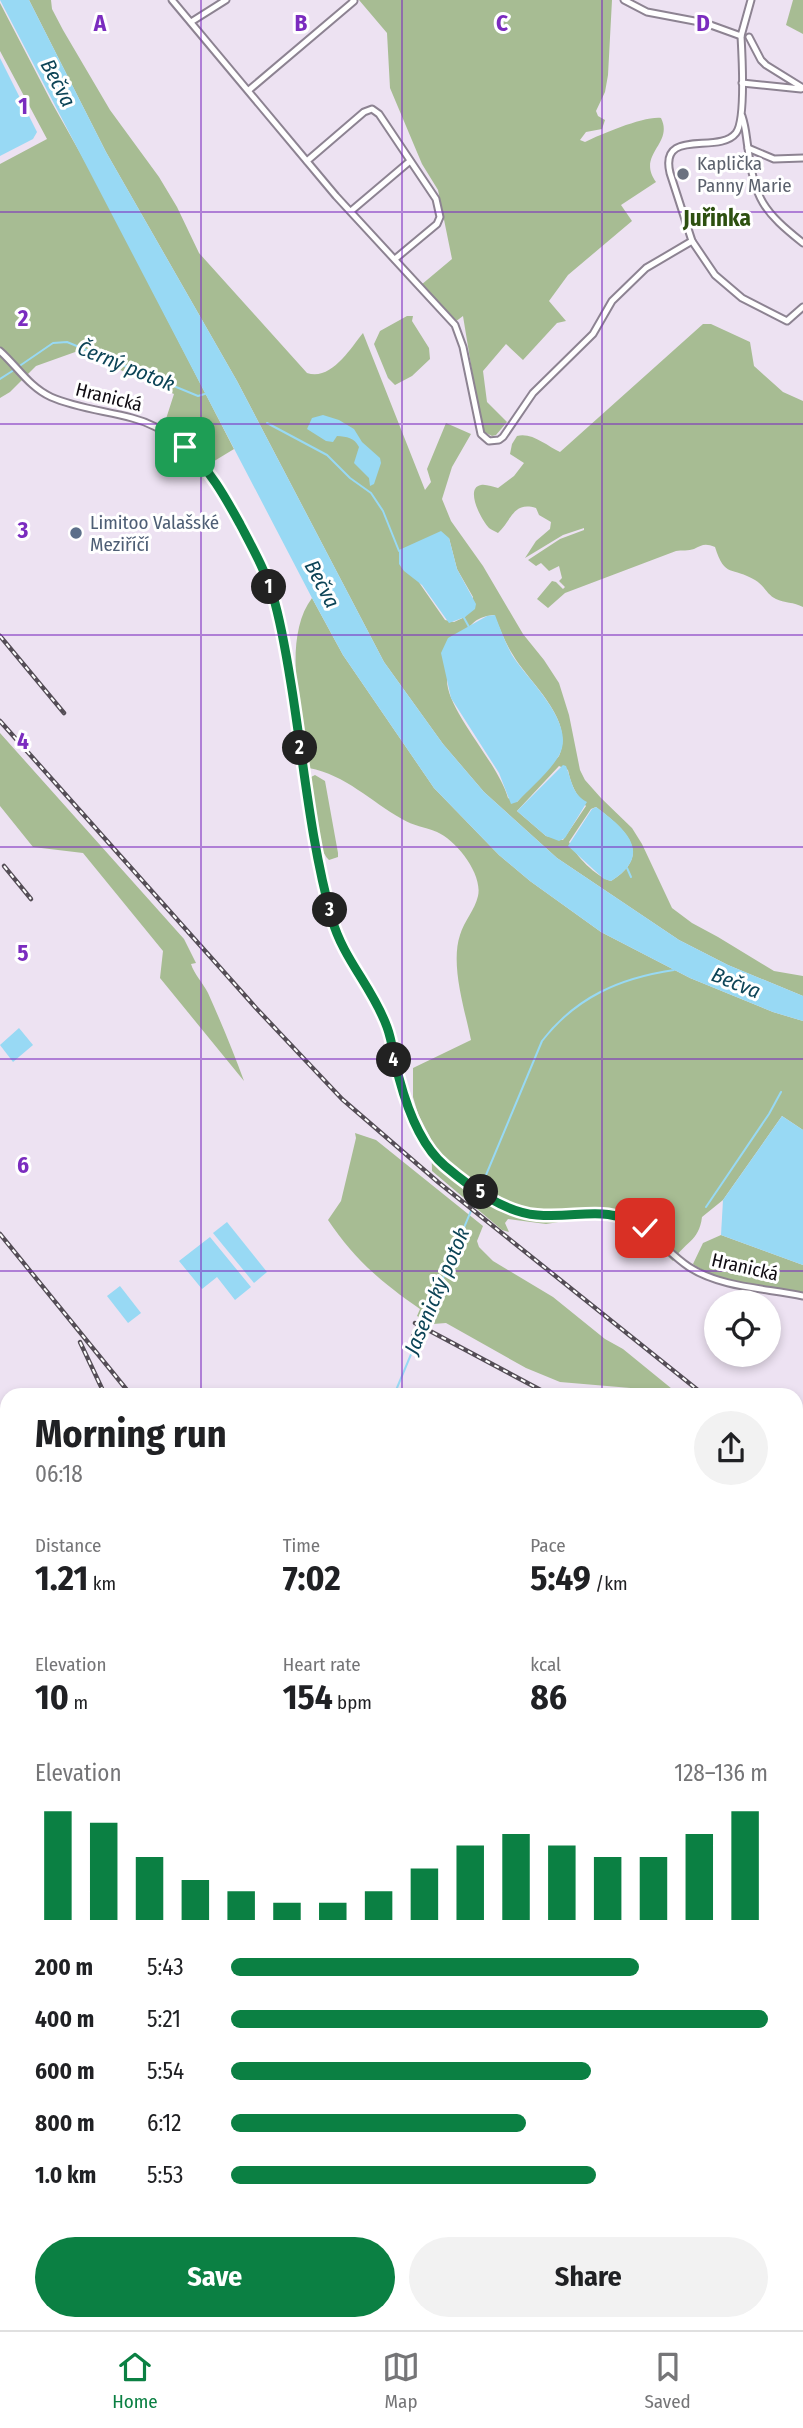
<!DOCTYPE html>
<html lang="en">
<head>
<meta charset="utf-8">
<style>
	:root { --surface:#fff; --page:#f2f2f2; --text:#202124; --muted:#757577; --line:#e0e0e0; --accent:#0b8043 }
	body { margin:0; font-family:"Fira Sans Condensed",sans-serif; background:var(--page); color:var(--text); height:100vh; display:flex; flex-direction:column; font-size:26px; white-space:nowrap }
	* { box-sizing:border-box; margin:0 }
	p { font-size:23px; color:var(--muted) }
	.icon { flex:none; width:38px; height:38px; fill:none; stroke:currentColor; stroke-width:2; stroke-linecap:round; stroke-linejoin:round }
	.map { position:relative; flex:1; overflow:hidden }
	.details { position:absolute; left:0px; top:1388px; width:803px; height:943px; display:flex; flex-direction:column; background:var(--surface); border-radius:21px 21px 0 0; box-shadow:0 4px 10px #0003 }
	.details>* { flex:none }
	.fabs { position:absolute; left:704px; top:1290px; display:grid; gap:14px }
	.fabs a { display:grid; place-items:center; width:77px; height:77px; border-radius:50%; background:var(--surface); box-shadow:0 4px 10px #0003; font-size:35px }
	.pin { position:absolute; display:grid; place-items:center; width:60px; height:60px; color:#fff; margin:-30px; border-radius:14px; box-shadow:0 4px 10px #0006 }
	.km { position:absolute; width:35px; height:35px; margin:-18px; border-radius:50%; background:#222; color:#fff; font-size:19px; line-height:35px; text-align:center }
	.round { display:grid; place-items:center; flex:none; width:74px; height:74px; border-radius:37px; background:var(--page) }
	.headline { display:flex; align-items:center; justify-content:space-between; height:119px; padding:0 35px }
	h1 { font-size:38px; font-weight:700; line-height:52px }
	.figures { display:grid; grid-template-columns:repeat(3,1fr); gap:10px; height:119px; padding:7px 35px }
	.figures div { display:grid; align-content:center }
	.figures b { font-size:35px; font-weight:700 }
	.figures small { font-size:19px; font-weight:400 }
	.figures p { font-size:19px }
	.chart { height:196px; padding:14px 35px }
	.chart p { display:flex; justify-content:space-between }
	.chart svg { width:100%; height:126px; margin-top:7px; stroke:var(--accent); stroke-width:6 }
	.action { display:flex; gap:14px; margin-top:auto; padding:14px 35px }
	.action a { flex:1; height:80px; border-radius:42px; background:var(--accent); color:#fff; font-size:28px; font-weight:700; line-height:80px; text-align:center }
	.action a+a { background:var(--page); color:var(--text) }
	ul { padding:0 35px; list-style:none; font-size:23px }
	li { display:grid; grid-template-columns:112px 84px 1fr; align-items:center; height:52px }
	li i { height:18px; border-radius:9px; background:var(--accent) }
	.dock { display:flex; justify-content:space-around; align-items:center; height:98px; border-top:2px solid var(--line); background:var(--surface); font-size:19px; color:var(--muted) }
	.dock a { display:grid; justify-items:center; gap:4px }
	.dock .on { color:var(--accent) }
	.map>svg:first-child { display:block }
	.green { fill:#a7bc93; fill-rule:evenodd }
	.water { fill:#98d9f4 }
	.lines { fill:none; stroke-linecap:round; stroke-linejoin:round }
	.stream { stroke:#98d9f4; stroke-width:2 }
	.minor-casing { stroke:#8d8392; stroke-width:9 }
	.highway-casing { stroke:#7f503f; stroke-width:12 }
	.minor { stroke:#fff; stroke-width:5 }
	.highway { stroke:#bb7558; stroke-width:9 }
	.rail-casing { stroke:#544d56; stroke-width:4.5 }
	.rail { stroke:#fff; stroke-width:2; stroke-dasharray:5; stroke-linecap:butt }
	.route-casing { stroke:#fff; stroke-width:14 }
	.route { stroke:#0b8043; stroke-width:9 }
	.grid { fill:none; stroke:#7b2cbf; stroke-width:2; stroke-opacity:0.55 }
	.worship-dot { fill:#6b7280; stroke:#fff; stroke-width:2.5 }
	.service-dot { fill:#5c6f8a; stroke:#fff; stroke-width:2.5 }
	.labels { text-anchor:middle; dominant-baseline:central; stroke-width:6; stroke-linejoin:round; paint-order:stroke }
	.worship-label { font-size:19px; fill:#5b616d; stroke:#fff; text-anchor:start }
	.street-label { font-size:19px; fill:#0f0b11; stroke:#fff }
	.service-label { font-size:19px; fill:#4e5e75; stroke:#fff; text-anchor:start }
	.water-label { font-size:21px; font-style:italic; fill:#0c4457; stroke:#fff }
	.quarter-label { font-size:23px; font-weight:bold; fill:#2d5010; stroke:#fff }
	.grid-label { font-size:23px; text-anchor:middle; font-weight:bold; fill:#7b2cbf; stroke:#fff; stroke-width:6; stroke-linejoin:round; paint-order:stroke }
</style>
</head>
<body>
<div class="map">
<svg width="803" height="2330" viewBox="0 0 803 2330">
	<rect width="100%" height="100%" fill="#ede2f2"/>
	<g class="green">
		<path d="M29,0H51L52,9L63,30L110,110L159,177L177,207L199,253L307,373C331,381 350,349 363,333L425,490L431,482L427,469L446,423L471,434L452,467L442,499L451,521L483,566L523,634L544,660L559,683L569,715L580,770L585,780L601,798L632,828L642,844L672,908L692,923L718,937L774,971L803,976V996L728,965L679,940L557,858L484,792L443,744L384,662L237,381L106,152ZM449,538L457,569L473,597L465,617L454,622L445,620L418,581ZM494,615C500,628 505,643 513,655C530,684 575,719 559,756L517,802L508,798C498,762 446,710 447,679C447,669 456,654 460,644C468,627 473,617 494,615ZM559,766L568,770C571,785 576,795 586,806L563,840L546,836L517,811ZM596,807C625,829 654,854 611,881C595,876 576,856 569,842L591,809Z"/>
		<path d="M359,0H612L608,75L605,92L596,111L598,116L605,120L602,129L586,132L580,140L585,142C602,134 644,116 661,118C674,144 636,154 656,182L621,205L632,221L568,275L549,301L566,321L557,323L523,360L506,344L483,371L487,402L507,422L496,435L492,436L484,432L481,426L463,316L455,322L421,285L452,259L438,190L422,164L390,88L387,33Z"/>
		<polygon points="793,0 803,0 803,34 786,25"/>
		<polygon points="0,3 52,103 96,181 234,449 211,463 185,438 165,422 174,394 78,351 36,366 10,392 0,398 0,164 47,139 0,51"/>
		<polygon points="407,316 413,316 412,321 429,348 430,359 412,376 395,385 388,378 374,344 380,331"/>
		<path d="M703,324H711L750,342L754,366L783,392L803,401V607C794,602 784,603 776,599C767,595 764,585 755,580C732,566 725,579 715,547C705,543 702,545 694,549C689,551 681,550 676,551L565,593L548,608L537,599L552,581L556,582L563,589L565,587L559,581L562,578L559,566L549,571L541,563L536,566L528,560L560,539L584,530V528L563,535L525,558L536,541L550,529L551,522L539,515L536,508C513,501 512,520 498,533C495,531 491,530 489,528C482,521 464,488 481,485C486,484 493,487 498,488L514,476L524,463L510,454L512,444L517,436C532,432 547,446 560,452Z"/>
		<path d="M312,598L343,655L434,788L499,855L530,881L601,932L690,978L773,1012L803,1021V1130L782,1116L723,1200L702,1217C699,1242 684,1242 673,1261L636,1228L614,1220L590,1217L546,1224L508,1219L505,1223L509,1232L502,1230L432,1171L431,1139L418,1114L413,1097V1068L471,1040C465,1010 450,965 460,935C464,921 475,910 478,896C483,874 456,840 437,832C425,827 413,826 402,819C370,801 346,775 309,768C302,719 281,639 312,598Z"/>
		<path d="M0,733L184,939L196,963L191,964C194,974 203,983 208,993C221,1022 233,1051 244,1081L160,978L163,951L83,853L33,847L0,806Z"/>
		<path d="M315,775L325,781L338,853V857L329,860C315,847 312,798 309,778Z"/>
		<path d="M355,1133L376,1140L483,1226L477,1241L479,1247L493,1261L553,1297L605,1339L623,1349L677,1393L669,1395L654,1390L560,1382L526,1368L446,1323L433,1324L417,1316L420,1309C381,1282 355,1260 328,1220L341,1201L356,1138Z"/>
		<path d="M721,1235L803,1265V1294C767,1284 724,1286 693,1264L703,1243Z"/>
		<polygon points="0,1799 4,1802 7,1814 7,2128 0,2133"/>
		<polygon points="7,2151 7,2324 504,2324 506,2330 0,2330 0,2154"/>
	</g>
	<g class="water">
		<polygon points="0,0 29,0 106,152 237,381 384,662 443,744 484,792 557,858 679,940 728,965 803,996 803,1021 773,1012 690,978 601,932 530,881 499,855 434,788 343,655 312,598"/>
		<polygon points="0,58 37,132 33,139 0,156"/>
		<path d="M323,415L339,420L354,429L362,442L380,458L381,463L374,484L370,486L369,478L354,463L359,447C354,437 347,437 337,436L333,442L326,441L307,429L312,418Z"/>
		<polygon points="441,531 449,538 457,569 476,604 475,609 465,617 449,623 422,585 404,571 399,564 399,550"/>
		<path d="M495,615C500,628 505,642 512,655C527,679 570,717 562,748C558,765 529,789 517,802L511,804L499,773L451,698L441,653L448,638L487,616Z"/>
		<path d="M563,765L566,766C572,781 572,794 587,802L565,838L559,841L546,836L517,811Z"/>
		<path d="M596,807C626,829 654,854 611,881L604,879L568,846L592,809Z"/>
		<polygon points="19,1028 33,1045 13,1062 0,1045"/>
		<polygon points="782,1116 803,1130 803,1265 721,1235 723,1200"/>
		<polygon points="227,1222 267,1272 254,1283 213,1233"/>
		<polygon points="210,1237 251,1287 235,1300 217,1277 202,1289 179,1261"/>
		<polygon points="120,1286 141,1313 128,1323 107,1296"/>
	</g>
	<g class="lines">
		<g class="stream">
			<polyline points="18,367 53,343 67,342 198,396 208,393"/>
			<polyline points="0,379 14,370"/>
			<polyline points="267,423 327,455 350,478 371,493 383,511 399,551"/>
			<polyline points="463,616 469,627"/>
			<polyline points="627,868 631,877"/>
			<polyline points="706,1207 769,1114 781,1092"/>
			<path d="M394,1395L542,1041C576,997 620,978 674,970"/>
			<polyline points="0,2063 7,2057"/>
			<polyline points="0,2077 7,2074"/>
		</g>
		<defs>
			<g id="minor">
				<path d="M172,0L336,196L455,325L463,347L481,434L489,441L499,440L503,437L533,393L593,334L612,301L646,268L692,241L670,173C659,127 719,155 736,133C746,120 742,54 741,36"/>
				<polyline points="624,0 647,12 705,23 741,36 751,0"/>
				<polyline points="191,22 226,0"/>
				<polyline points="749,37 761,60 766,65 803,88"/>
				<polyline points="742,83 801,89"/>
				<polyline points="249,90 354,1 353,0"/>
				<path d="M742,116C746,128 746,136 748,148C754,199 764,212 803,243"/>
				<polyline points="748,148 774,159 803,158"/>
				<polyline points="307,161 364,112 372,109 379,114 436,199 440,217 437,224 395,259"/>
				<polyline points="351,211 410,161"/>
				<polyline points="692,241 715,275 742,298 787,321 803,307"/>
				<path d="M0,351C17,366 29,387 51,397C76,408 106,411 132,418C164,426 196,452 215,479C234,507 264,565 273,597C279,617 282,638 286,659C303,745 308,834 332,919C344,958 372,987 386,1024C392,1042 394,1060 399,1078C417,1142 442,1172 500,1204C543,1227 582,1203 622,1218C651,1228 665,1251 689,1267C722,1288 766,1288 803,1296"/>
				<polyline points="796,1719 803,1722"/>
				<polyline points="0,1754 7,1758"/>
				<polyline points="796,2144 803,2145"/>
				<polyline points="0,2145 7,2140"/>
				<polyline points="660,2324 671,2330"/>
			</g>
			<g id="highway">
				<polyline points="0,1720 7,1725"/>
				<polyline points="0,1731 7,1735"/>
				<polyline points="796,2114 803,2115"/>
				<polyline points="796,2124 803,2125"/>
			</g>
		</defs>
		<use href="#minor" class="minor-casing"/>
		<use href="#highway" class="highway-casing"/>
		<use href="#minor" class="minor"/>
		<use href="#highway" class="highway"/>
		<defs>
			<g id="rail">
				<polyline points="0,636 64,713"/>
				<polyline points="0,721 256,1008 342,1099 438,1182 704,1395"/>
				<polyline points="4,866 31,899"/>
				<polyline points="0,1234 131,1395"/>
				<polyline points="415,1323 550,1395"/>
				<polyline points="413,1336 421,1341"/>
				<polyline points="80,1342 105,1395"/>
				<polyline points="0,1416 7,1425"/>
				<polyline points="796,1467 803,1472"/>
				<polyline points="0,1639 7,1643"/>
				<polyline points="0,1665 7,1666"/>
			</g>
		</defs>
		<use href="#rail" class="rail-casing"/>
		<use href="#rail" class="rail"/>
	</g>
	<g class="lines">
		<defs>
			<path id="route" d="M185,447C210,470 224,495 240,524C252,547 266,572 273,596C282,626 287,659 292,690C304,766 311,844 332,919C343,959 373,988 387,1027C393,1043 394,1061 399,1078C407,1108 421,1146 445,1166C470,1187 503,1212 537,1215C579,1219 604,1203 645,1228"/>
		</defs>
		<use href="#route" class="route-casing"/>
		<use href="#route" class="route"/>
	</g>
	<path class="grid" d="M201,0V1395M402,0V1395M602,0V1395M0,212H803M0,424H803M0,635H803M0,847H803M0,1059H803M0,1271H803M0,1483H7M796,1483H803M0,1695H7M796,1695H803M0,1906H7M796,1906H803M0,2118H7M796,2118H803M201,2324V2330M402,2324V2330M602,2324V2330"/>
	<circle class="worship-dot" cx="683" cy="174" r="7"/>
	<circle class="service-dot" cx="76" cy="533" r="7"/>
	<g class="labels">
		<g class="worship-label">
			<text x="697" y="163">Kaplička<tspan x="697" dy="22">Panny Marie</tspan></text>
		</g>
		<g class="street-label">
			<text transform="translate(109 397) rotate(14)">Hranická</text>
			<text transform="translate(745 1267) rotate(13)">Hranická</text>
		</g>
		<g class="service-label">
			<text x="90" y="522">Limitoo Valašské<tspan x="90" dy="22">Meziříčí</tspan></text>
		</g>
		<g class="water-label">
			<text transform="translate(58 83) rotate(62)">Bečva</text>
			<text transform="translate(126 366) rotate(22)">Černý potok</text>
			<text transform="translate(322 584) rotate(62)">Bečva</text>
			<text transform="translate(736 983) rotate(22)">Bečva</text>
			<text transform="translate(437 1291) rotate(-67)">Jasenický potok</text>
		</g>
		<g class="quarter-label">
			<text x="717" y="218">Juřinka</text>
		</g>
	</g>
	<g class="grid-label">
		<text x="100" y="31">A</text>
		<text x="301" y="31">B</text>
		<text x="502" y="31">C</text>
		<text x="703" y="31">D</text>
		<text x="23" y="114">1</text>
		<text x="23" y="326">2</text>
		<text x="23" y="538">3</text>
		<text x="23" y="749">4</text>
		<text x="23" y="961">5</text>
		<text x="23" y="1173">6</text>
	</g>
</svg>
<div class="fabs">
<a><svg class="icon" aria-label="locate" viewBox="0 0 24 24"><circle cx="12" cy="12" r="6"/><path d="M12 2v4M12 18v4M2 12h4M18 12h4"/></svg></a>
</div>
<div class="pin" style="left:185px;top:447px;background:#1e9e55"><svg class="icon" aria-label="arrive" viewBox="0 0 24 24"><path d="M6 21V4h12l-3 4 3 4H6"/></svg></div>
<div class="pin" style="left:645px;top:1228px;background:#d93025"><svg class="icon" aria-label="check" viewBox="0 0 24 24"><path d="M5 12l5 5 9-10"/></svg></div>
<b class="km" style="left:269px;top:587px">1</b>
<b class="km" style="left:300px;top:748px">2</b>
<b class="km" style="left:330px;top:910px">3</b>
<b class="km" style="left:394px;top:1060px">4</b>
<b class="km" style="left:481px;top:1192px">5</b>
<section class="details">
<div class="headline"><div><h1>Morning run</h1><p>06:18</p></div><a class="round"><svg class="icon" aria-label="share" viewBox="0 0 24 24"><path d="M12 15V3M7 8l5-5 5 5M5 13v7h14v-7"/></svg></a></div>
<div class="figures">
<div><p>Distance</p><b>1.21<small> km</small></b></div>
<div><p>Time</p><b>7:02</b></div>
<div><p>Pace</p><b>5:49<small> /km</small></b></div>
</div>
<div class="figures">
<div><p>Elevation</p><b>10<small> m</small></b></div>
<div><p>Heart rate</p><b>154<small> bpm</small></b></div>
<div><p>kcal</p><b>86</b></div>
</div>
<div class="chart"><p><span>Elevation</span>128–136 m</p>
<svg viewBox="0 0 160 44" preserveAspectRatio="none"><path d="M5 44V6M15 44V10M25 44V22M35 44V30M45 44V34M55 44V38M65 44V38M75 44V34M85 44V26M95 44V18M105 44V14M115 44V18M125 44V22M135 44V22M145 44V14M155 44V6"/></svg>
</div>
<ul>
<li><b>200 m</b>5:43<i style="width:76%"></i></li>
<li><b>400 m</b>5:21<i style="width:100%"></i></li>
<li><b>600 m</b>5:54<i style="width:67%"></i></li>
<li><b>800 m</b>6:12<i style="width:55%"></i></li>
<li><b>1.0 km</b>5:53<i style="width:68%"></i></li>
</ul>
<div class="action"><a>Save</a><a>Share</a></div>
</section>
</div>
<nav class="dock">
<a class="on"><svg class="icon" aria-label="home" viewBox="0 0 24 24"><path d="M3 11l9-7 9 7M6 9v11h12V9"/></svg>Home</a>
<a><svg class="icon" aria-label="map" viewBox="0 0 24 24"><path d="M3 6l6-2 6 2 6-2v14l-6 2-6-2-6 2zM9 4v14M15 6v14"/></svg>Map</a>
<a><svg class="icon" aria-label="saved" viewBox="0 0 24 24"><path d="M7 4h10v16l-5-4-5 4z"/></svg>Saved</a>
</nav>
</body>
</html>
